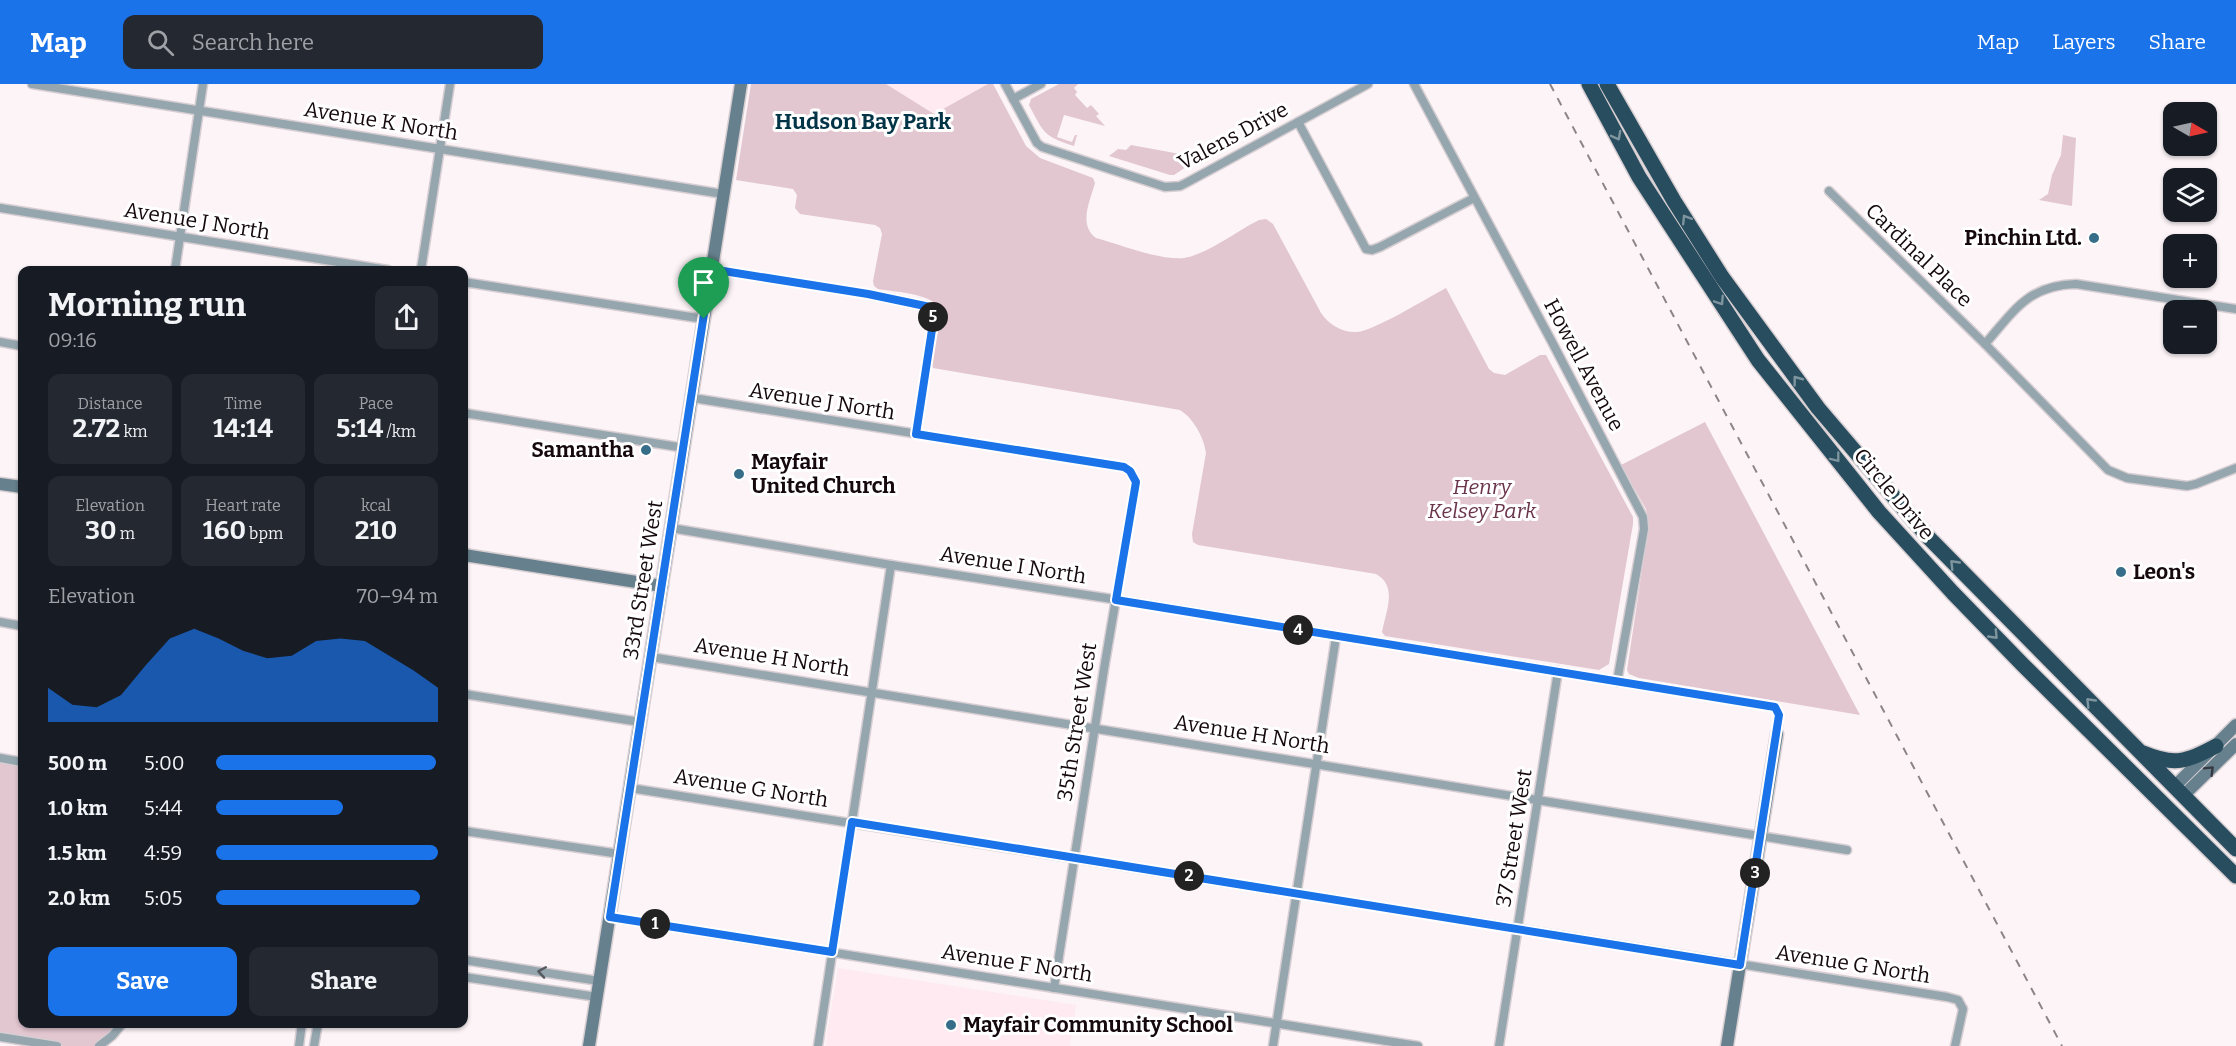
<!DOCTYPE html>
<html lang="en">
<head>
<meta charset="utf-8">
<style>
	:root { --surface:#171b24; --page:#242831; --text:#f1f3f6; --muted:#9ea1a6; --accent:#1a73e8 }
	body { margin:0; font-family:Bitter,serif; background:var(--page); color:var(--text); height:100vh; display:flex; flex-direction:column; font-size:22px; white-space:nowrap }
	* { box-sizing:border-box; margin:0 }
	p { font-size:20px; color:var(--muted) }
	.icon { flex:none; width:33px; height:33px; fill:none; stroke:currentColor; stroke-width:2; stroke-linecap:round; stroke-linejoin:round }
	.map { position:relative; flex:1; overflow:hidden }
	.drawer { position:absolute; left:18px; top:182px; width:450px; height:762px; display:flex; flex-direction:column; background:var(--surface); border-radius:12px; box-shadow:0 2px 4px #0004 }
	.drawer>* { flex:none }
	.needle { width:39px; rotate:99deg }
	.controls { position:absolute; left:2163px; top:18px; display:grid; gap:12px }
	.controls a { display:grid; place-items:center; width:54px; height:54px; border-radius:12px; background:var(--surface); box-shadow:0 2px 4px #0004; font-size:30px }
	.pin { position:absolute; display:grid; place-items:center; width:51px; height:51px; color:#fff; margin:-62px -26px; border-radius:50% 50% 50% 0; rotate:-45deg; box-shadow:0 0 6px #0007 }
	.pin .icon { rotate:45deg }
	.km { position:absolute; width:30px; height:30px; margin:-15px; border-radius:50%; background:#222; color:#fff; font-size:16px; line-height:30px; text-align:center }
	.round { display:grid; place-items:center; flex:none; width:63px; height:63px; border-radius:12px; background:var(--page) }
	.head { display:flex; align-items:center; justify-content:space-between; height:102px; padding:0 30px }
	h1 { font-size:33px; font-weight:700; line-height:45px }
	.figures { display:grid; grid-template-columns:repeat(3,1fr); gap:9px; height:102px; padding:6px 30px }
	.figures div { display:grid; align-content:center; border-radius:12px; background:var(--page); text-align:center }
	.figures b { font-size:26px; font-weight:700 }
	.figures small { font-size:16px; font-weight:400 }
	.figures p { font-size:16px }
	.chart { height:168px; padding:12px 30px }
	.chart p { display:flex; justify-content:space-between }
	.chart svg { width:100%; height:108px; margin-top:6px; fill:var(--accent); opacity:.7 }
	.primary-button { display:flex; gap:12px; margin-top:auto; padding:12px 30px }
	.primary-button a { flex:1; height:69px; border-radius:12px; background:var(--accent); color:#fff; font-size:24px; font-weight:700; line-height:69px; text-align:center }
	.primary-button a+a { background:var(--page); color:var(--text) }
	ul { padding:0 30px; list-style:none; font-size:20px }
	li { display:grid; grid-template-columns:96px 72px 1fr; align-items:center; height:45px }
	li i { height:15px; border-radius:8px; background:var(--accent) }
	header { display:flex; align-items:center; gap:36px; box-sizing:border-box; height:84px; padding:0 30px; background:var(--accent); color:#fff }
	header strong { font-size:28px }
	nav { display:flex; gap:33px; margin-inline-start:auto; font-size:21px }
	.search { width:420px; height:54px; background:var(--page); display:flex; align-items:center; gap:15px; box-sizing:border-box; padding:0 21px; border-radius:12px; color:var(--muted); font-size:22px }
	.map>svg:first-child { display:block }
	.built { fill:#feeaf0 }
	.green { fill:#e2c6d0 }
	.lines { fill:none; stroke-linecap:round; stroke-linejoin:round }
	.street-casing { stroke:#d7ced2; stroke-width:11 }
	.secondary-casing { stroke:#d7ced2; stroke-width:15 }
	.highway-casing { stroke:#d7ced2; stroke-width:18 }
	.street { stroke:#95a6af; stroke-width:8 }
	.secondary { stroke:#67808d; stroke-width:12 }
	.highway { stroke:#284d5e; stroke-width:15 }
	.rail { stroke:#8d8487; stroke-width:2; stroke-dasharray:8 8; stroke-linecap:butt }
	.oneway { stroke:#7e949e }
	.oneway2 { stroke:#363941 }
	.oneway3 { stroke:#55585e }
	.route-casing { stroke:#fff; stroke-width:12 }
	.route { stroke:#1a73e8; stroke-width:8 }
	.poi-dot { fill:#366e89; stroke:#fff; stroke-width:2 }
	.labels { text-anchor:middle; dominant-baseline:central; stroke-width:6; stroke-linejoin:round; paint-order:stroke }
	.street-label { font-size:21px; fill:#15090e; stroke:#fff }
	.poi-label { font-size:21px; font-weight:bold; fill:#15090e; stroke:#fff; text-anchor:start }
	.park-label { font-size:21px; font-style:italic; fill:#6a354b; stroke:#fff }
	.neighbourhood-label { font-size:22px; font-weight:bold; fill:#023448; stroke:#fff }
</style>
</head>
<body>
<header>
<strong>Map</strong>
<div class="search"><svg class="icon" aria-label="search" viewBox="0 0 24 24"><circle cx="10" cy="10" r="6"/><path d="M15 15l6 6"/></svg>Search here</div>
<nav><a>Map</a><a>Layers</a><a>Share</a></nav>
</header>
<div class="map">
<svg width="2236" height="962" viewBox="0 0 2236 962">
	<rect width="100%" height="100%" fill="#fcf4f7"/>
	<g class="built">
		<polygon points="886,0 988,0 934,30"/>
		<polygon points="838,884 1076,921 1070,962 825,962"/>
	</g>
	<g class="green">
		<path d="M751,0H886L934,30L988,0H993L1026,62L1040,74L1093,94L1095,99C1090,117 1078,141 1096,154C1118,160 1162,177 1184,174C1208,170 1237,147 1259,136L1266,135L1273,140L1321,229C1329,241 1343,249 1357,248C1374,247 1427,214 1446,204L1489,285L1494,289L1505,291L1540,271H1546L1633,433V440L1609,580L1599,586L1385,552L1382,548C1386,527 1398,502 1376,490L1198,461L1193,458L1192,450L1206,369C1204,353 1193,334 1180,326L933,284L931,279C934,263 940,244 940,228C938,209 893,208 878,205L874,202L873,197L882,150L880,144L875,141L800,130L795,124L797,111L793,105L736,96Z"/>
		<path d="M1059,0H1078L1074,4L1077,8L1075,11L1087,24L1091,21L1099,30L1096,32L1105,42L1064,31L1057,53L1072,58L1075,51H1077L1074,62C1043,52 1044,49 1029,21L1031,15Z"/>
		<polygon points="2063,51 2076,54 2072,122 2039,116 2048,110 2052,91 2061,71"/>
		<polygon points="1131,61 1180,70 1186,83 1174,91 1170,91 1109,72 1118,65 1126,66"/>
		<polygon points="1705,338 1860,631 1639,594 1629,590 1627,586 1649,440 1646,425 1621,381"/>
		<polygon points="0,674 22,678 22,939 123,939 99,962 57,962 0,953"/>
	</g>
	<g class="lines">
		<defs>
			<g id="street">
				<polyline points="32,0 723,110"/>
				<polyline points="1005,0 1037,59 1042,63 1165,103 1180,102 1186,99 1368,0"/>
				<polyline points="1414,0 1552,258 1643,433 1644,445 1617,598"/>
				<polyline points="1013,15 1041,0"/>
				<polyline points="1298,38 1366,165 1372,166 1380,163 1474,114"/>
				<polyline points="1829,107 1985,260 2108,386 2127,394 2187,402 2196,400 2236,384"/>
				<polyline points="0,124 388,186"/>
				<polyline points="711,185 868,210 930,223 934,227 933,239 916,350"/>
				<polyline points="175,186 203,0"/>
				<polyline points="421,186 450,0"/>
				<polyline points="464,198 704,235"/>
				<polyline points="0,258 22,262"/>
				<path d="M1985,260C2014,227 2028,201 2076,200L2236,225"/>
				<polyline points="693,314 1124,383 1130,387 1136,398 1105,579 1054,904"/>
				<polyline points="464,329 685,364"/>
				<polyline points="671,444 891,481 1106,514 1775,623 1779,631 1777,650"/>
				<polyline points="0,538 22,542"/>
				<polyline points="651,573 1847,766"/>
				<polyline points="464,610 640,638"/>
				<polyline points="0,674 22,678"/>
				<polyline points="630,704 1947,913 1958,916 1963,925 1955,962"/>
				<polyline points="464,747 620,770"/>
				<polyline points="610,833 1418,962"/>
				<polyline points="464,876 599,897"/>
				<polyline points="464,893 597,913"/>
				<polyline points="0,953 57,962"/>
				<polyline points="99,962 112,952 123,939"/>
				<polyline points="299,962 302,939"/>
				<polyline points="314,962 318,939"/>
				<polyline points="818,962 891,481"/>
				<polyline points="1273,962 1336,553"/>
				<polyline points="1499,962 1558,587"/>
			</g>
			<g id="secondary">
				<polyline points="0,400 22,403"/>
				<polyline points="464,471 662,502"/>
				<polyline points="2174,703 2236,641"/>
				<polyline points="2183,712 2236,660"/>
				<polyline points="589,962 741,0"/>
				<polyline points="1727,962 1777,650"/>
			</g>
			<g id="highway">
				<polyline points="1589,0 1639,93 1758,276 1879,428 1953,509 2023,581 2236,792"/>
				<polyline points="1607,0 1674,117 1722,193 1818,324 1928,453 2236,765"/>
				<path d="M2143,669C2174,682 2187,678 2216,662"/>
			</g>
		</defs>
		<use href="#street" class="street-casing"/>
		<use href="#secondary" class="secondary-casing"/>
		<use href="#highway" class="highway-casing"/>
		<use href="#street" class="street"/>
		<use href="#secondary" class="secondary"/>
		<use href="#highway" class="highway"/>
		<polyline class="rail" points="1550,0 2062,962"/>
	</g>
	<defs><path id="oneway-chevron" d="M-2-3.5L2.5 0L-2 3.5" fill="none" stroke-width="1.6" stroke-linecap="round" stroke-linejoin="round" transform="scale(1.5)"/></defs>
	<g class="oneway">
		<use href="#oneway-chevron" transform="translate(1617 52) rotate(62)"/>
		<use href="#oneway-chevron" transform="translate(1686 135) rotate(-122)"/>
		<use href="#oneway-chevron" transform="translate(1720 217) rotate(57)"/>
		<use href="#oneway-chevron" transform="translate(1797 296) rotate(-127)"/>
		<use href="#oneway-chevron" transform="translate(1836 374) rotate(52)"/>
		<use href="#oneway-chevron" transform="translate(1954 480) rotate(-134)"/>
		<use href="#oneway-chevron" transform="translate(1994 551) rotate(46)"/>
		<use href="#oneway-chevron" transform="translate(2090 618) rotate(-134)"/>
	</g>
	<use class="oneway2" href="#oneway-chevron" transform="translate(2210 686) rotate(-45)"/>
	<use class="oneway3" href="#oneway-chevron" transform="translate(542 888) rotate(-171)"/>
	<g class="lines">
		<defs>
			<polygon id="route" points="711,185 868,210 930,223 934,227 933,239 916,350 1124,383 1130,387 1136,398 1116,516 1775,623 1779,631 1740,881 852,738 832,868 610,833"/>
		</defs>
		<use href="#route" class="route-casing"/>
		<use href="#route" class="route"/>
	</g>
	<g class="poi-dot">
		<circle cx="2094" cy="154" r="6"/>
		<circle cx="646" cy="366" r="6"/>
		<circle cx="739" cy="390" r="6"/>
		<circle cx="2121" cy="488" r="6"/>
		<circle cx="951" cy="941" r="6"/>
	</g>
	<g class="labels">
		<g class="street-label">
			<text transform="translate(381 37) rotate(9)">Avenue K North</text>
			<text transform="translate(1233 52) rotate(-28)">Valens Drive</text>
			<text transform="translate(197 137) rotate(9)">Avenue J North</text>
			<text transform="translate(1919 171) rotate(44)">Cardinal Place</text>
			<text transform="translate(1584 281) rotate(62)">Howell Avenue</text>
			<text transform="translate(822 317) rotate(9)">Avenue J North</text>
			<text transform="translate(1894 410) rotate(50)">Circle Drive</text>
			<text transform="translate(1013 481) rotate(9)">Avenue I North</text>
			<text transform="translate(643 496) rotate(-81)">33rd Street West</text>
			<text transform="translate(772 573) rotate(9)">Avenue H North</text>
			<text transform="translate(1077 638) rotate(-81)">35th Street West</text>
			<text transform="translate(1252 650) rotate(9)">Avenue H North</text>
			<text transform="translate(751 704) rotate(9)">Avenue G North</text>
			<text transform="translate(1514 754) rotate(-81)">37 Street West</text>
			<text transform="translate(1017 879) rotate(9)">Avenue F North</text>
			<text transform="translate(1853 880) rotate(9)">Avenue G North</text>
		</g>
		<g class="poi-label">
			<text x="2082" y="154" text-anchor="end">Pinchin Ltd.</text>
			<text x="634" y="366" text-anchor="end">Samantha</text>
			<text x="751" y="378">Mayfair<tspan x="751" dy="24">United Church</tspan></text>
			<text x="2133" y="488">Leon's</text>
			<text x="963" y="941">Mayfair Community School</text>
		</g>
		<g class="park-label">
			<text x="1482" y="403">Henry<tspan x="1482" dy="24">Kelsey Park</tspan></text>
		</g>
		<g class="neighbourhood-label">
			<text x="863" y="37">Hudson Bay Park</text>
		</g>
	</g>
</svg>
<div class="controls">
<a><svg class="needle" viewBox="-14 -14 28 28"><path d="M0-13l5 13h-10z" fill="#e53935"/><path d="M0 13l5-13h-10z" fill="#9ea1a6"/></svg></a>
<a><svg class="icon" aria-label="layers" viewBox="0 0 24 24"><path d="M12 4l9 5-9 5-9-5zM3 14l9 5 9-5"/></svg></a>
<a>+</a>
<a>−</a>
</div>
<div class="pin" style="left:704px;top:235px;background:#1e9e55"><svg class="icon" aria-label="arrive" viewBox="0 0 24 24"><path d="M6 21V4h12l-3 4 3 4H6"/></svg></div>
<b class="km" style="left:655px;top:840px">1</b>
<b class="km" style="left:1189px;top:792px">2</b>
<b class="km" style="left:1755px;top:789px">3</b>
<b class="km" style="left:1298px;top:546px">4</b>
<b class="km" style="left:933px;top:233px">5</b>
<section class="drawer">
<div class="head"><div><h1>Morning run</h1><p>09:16</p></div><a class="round"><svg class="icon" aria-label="share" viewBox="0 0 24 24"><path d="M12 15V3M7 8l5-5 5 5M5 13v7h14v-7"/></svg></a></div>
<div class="figures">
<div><p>Distance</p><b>2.72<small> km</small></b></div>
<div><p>Time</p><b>14:14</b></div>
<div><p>Pace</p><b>5:14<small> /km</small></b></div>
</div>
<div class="figures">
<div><p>Elevation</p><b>30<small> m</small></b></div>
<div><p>Heart rate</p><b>160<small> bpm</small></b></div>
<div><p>kcal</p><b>210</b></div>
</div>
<div class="chart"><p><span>Elevation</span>70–94 m</p>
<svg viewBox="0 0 160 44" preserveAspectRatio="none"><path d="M0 44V30L10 37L20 38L30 33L40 21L50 10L60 6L70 10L80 15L90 18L100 17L110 11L120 10L130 11L140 17L150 23L160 30V44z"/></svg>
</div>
<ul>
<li><b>500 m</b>5:00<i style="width:99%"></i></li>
<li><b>1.0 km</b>5:44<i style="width:57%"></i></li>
<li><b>1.5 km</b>4:59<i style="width:100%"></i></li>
<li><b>2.0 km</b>5:05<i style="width:92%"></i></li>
</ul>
<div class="primary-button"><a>Save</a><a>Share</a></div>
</section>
</div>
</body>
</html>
